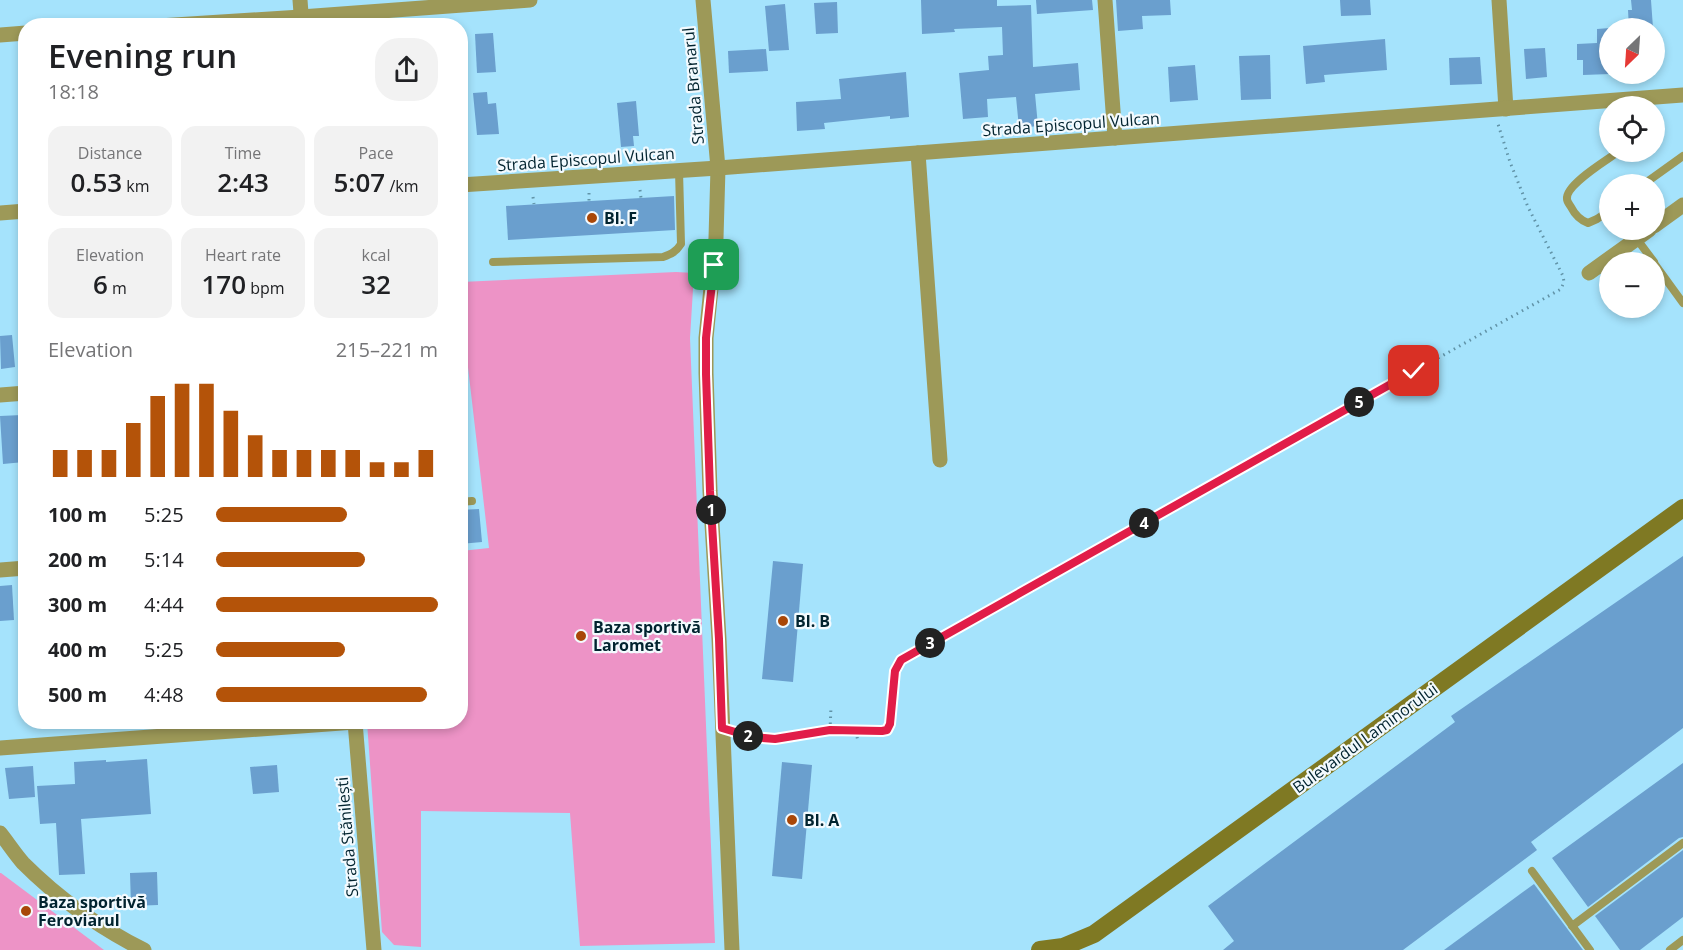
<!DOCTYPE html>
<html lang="en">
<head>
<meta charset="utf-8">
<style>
	:root { --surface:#fff; --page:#f2f2f2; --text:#202124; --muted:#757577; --accent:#b45309 }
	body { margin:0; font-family:"Open Sans",sans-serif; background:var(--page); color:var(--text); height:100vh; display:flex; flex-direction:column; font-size:22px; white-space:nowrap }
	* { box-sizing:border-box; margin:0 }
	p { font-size:20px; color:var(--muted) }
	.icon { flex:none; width:33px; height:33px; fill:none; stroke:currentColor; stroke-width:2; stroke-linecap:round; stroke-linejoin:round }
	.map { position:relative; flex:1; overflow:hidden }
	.sheet { position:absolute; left:18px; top:18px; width:450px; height:711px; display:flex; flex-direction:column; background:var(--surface); border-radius:24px; box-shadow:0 3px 9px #0003 }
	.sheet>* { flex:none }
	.needle { width:39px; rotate:205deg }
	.controls { position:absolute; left:1599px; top:18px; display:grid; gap:12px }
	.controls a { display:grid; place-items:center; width:66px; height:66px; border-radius:50%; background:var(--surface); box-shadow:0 3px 9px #0003; font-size:30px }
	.pin { position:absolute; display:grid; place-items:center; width:51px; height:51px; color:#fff; margin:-26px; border-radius:12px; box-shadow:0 3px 9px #0006 }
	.km { position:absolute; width:30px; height:30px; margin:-15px; border-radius:50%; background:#222; color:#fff; font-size:16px; line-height:30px; text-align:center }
	.round { display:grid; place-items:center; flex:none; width:63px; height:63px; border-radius:24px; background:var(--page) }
	.headline { display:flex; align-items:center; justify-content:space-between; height:102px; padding:0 30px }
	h1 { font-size:33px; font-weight:600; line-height:45px }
	.figures { display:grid; grid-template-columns:repeat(3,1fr); gap:9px; height:102px; padding:6px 30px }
	.figures div { display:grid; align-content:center; border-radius:15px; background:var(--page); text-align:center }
	.figures b { font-size:26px; font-weight:600 }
	.figures small { font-size:16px; font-weight:400 }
	.figures p { font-size:16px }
	.chart { height:168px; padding:12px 30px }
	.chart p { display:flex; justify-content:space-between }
	.chart svg { width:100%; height:108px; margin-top:6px; stroke:var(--accent); stroke-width:6 }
	ul { padding:0 30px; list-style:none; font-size:20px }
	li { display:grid; grid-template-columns:96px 72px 1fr; align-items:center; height:45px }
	li i { height:15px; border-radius:8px; background:var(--accent) }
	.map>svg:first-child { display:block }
	.green { fill:#ed93c6 }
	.building { fill:#6a9fce }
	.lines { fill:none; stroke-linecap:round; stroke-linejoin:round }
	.path { stroke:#6193a7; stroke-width:3; stroke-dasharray:1.5 4.5; stroke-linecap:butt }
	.lane { stroke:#9d9958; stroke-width:8 }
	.street { stroke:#9d9958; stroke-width:15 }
	.secondary { stroke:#7f7923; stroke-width:18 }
	.route-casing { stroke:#fff; stroke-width:12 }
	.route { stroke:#e11d48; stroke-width:8 }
	.poi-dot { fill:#a94708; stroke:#f3fafe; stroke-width:2 }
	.labels { text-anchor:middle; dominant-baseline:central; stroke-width:4.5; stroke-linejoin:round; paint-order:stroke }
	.street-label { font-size:16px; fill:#01232f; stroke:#f3fafe }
	.poi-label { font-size:16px; font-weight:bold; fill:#01232f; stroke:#f3fafe; text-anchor:start }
</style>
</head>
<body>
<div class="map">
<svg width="1683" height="950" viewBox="0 0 1683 950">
	<rect width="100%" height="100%" fill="#a5e3fc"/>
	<g class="green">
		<polygon points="676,272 694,273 690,338 715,943 580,946 570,813 421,811 421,947 394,945 382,932 367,722 460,722 461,551 489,548 461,307 461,282"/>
		<polygon points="0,873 1,873 104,950 0,950"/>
	</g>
	<g class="building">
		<polygon points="921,0 997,0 997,6 1031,5 1033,67 1078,63 1080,90 1035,94 1038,126 1019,128 1016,97 987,99 988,117 963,119 959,73 989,70 988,56 1003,55 1002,27 954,29 955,32 922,34"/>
		<polygon points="1036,0 1092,0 1093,10 1037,14"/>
		<polygon points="1116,0 1170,0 1171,15 1142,16 1143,29 1118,31"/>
		<polygon points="1340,0 1370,0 1371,15 1341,16"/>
		<polygon points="1631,0 1651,0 1653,28 1629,28 1628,10 1632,10"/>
		<polygon points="837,2 838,33 816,34 814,3"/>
		<polygon points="785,4 789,50 769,51 765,6"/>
		<polygon points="1610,28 1610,74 1583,75 1583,60 1577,60 1577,44 1597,43 1597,29"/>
		<polygon points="493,33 496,72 477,73 475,34"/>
		<polygon points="1385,39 1387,70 1324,75 1325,82 1306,84 1303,46"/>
		<polygon points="1545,48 1547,77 1526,79 1524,49"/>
		<polygon points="766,49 768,71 729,73 728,51"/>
		<polygon points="1270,55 1271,99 1241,100 1239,56"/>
		<polygon points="1480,57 1482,84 1450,85 1449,58"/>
		<polygon points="1195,65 1198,100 1170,102 1168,67"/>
		<polygon points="906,72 909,117 890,119 890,116 824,123 825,129 797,131 796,102 841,99 839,79"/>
		<polygon points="487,92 488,104 496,103 499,134 477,135 473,93"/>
		<polygon points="636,101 639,136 633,136 634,146 621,147 617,103"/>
		<polygon points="674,196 675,230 508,240 506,206"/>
		<polygon points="12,335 15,367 1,369 0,336"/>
		<polygon points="22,415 24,462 3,464 0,416"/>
		<polygon points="479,509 482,542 460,544 460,510"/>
		<polygon points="1683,556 1683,728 1531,842 1537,850 1403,950 1223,950 1234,941 1208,906 1455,722 1451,716"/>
		<polygon points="773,561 803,564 793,682 762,679"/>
		<polygon points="12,585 14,620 0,621 0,586"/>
		<polygon points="147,759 151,814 81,819 85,874 59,875 56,823 40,824 37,786 75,784 74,762 106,760 106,762"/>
		<polygon points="782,762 812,765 802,879 772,876"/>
		<polygon points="1683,763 1683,837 1679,838 1588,907 1552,858"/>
		<polygon points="277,765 279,792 253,794 250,767"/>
		<polygon points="33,766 35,797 9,799 5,768"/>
		<polygon points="1683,850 1683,917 1640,950 1620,950 1595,916"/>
		<polygon points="157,872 158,905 131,906 130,873"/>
		<polygon points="1534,884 1583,950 1444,950"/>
	</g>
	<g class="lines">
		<g class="path">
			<polyline points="640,190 641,198"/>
			<polyline points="589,193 589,201"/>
			<polyline points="533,197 534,204"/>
			<polyline points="830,730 831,707"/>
			<polyline points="856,731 858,742"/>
			<polyline points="737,733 752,737 775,739 830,730 887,730 890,724 895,671 901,660 1561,289 1564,282 1563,276 1528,207 1510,162 1498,124"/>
		</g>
		<g class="lane">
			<polyline points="1644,184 1683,156"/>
			<path d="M1610,210L1597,219L1588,223C1580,220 1575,215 1571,207C1570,205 1567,202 1567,199C1565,185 1607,160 1618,152"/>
			<polyline points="1630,230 1654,262"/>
			<path d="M493,262L663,257C671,254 676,252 681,244L679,171"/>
			<polyline points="1654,263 1683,303"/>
			<polyline points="460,502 472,501"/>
			<polyline points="1532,871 1590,950"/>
			<polyline points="1572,926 1683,843"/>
			<polyline points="1670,950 1683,940"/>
		</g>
		<g class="street">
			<polyline points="300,0 302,26"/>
			<polyline points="703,0 718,168 716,238 706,338 706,373 710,491 719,639 732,950"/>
			<polyline points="1105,0 1115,138"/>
			<polyline points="1499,0 1506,109"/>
			<polyline points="159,26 301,17 530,0"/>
			<polyline points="0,35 26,33"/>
			<polyline points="918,153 940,460"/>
			<polyline points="460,185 718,168 1683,95"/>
			<polyline points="0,213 26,211"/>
			<polyline points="1654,226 1683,205"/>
			<polyline points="1589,273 1649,230"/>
			<polyline points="0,395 26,393"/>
			<polyline points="0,570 26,568"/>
			<polyline points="355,722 374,950"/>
			<polyline points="0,748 355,722"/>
			<path d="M0,833C8,843 15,854 23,863C58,898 100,928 144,950"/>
		</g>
		<polyline class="secondary" points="1040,950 1063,947 1094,934 1683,508"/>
	</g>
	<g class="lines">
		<defs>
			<polyline id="route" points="714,265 706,338 706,374 710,491 719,639 722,728 752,737 775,739 830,730 882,731 887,730 890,724 895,671 901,660 1414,371"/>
		</defs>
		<use href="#route" class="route-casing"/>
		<use href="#route" class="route"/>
	</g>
	<g class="poi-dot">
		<circle cx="592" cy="218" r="6"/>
		<circle cx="783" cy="621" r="6"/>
		<circle cx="581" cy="636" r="6"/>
		<circle cx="792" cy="820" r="6"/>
		<circle cx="26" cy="911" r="6"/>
	</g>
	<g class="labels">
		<g class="street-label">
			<text transform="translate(693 86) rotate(-95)">Strada Branarul</text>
			<text transform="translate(1071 124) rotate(-4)">Strada Episcopul Vulcan</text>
			<text transform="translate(586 159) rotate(-4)">Strada Episcopul Vulcan</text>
			<text transform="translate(1365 738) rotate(-36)">Bulevardul Laminorului</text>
			<text transform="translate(347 837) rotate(-95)">Strada Stănilești</text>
		</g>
		<g class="poi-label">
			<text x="604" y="218">Bl. F</text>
			<text x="795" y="621">Bl. B</text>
			<text x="593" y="627">Baza sportivă<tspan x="593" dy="18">Laromet</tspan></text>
			<text x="804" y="820">Bl. A</text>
			<text x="38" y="902">Baza sportivă<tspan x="38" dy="18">Feroviarul</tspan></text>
		</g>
	</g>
</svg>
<div class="controls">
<a><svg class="needle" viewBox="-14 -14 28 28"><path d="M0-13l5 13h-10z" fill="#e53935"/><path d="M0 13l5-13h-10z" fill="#757577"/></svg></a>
<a><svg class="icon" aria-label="locate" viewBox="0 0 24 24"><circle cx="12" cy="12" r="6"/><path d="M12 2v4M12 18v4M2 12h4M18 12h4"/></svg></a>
<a>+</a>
<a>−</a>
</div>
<div class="pin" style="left:714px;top:265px;background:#1e9e55"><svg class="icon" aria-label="arrive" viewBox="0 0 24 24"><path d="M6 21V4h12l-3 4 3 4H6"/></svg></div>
<div class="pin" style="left:1414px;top:371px;background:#d93025"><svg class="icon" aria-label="check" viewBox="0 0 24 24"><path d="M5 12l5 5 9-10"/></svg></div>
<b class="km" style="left:711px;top:510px">1</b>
<b class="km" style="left:748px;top:736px">2</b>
<b class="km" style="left:930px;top:643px">3</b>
<b class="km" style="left:1144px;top:523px">4</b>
<b class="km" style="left:1359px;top:402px">5</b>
<section class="sheet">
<div class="headline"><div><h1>Evening run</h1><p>18:18</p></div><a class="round"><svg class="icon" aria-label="share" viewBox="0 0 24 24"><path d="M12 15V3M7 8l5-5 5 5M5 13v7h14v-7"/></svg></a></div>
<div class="figures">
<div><p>Distance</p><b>0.53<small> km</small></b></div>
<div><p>Time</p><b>2:43</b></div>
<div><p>Pace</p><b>5:07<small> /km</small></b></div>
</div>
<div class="figures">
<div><p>Elevation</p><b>6<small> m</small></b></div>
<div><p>Heart rate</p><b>170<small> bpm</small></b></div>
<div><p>kcal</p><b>32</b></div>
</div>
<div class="chart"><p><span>Elevation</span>215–221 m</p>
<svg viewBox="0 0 160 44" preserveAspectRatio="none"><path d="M5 44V33M15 44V33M25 44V33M35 44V22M45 44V11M55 44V6M65 44V6M75 44V17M85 44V27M95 44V33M105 44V33M115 44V33M125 44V33M135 44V38M145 44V38M155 44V33"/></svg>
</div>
<ul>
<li><b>100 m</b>5:25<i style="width:59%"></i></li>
<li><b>200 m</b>5:14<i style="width:67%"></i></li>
<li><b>300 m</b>4:44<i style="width:100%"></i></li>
<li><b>400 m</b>5:25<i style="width:58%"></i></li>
<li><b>500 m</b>4:48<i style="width:95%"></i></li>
</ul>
</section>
</div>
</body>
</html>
